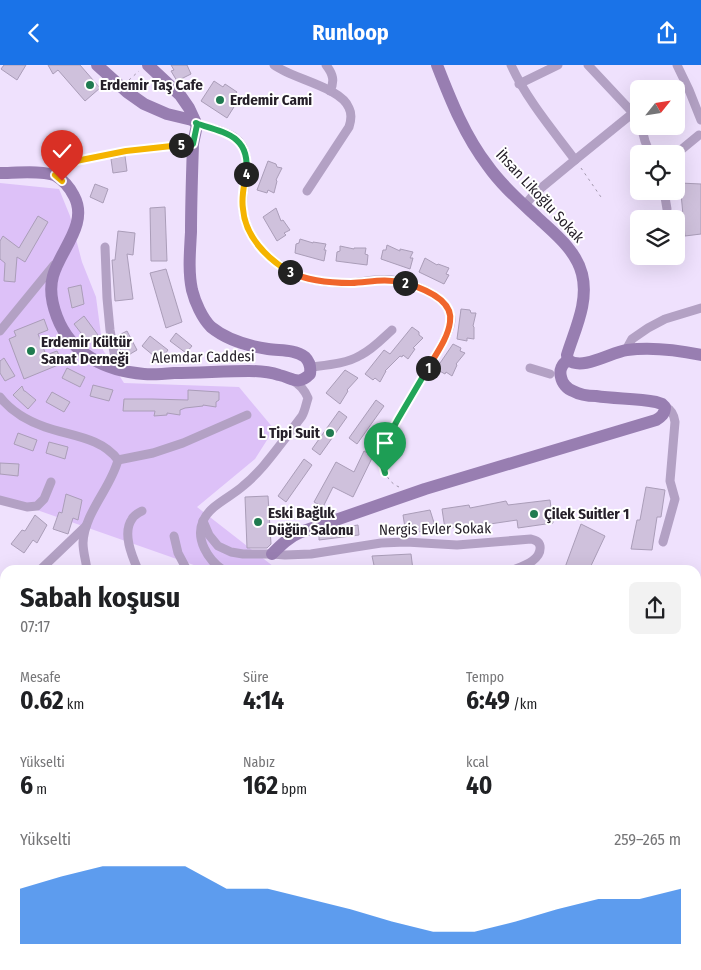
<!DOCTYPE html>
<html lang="tr">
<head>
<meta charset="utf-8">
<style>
	:root { --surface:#fff; --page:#f2f2f2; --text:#202124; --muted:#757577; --accent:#1a73e8 }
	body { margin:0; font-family:"Fira Sans Condensed",sans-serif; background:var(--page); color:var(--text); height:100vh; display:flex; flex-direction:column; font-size:19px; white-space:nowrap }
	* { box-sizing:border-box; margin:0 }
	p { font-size:16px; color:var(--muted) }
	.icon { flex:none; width:28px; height:28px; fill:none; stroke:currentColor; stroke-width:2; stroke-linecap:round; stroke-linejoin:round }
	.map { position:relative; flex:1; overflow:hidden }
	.side { position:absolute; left:0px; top:500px; width:701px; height:405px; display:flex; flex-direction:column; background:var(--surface); border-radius:15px 15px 0 0; box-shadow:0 5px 20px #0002 }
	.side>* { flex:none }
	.needle { width:32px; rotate:60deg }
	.fabs { position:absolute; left:630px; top:15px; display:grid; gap:10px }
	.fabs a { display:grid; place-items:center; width:55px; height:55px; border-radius:8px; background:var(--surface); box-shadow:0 5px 20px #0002; font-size:25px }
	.pin { position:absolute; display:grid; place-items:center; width:42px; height:42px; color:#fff; margin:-51px -21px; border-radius:50% 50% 50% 0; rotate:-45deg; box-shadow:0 0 5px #0007 }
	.pin .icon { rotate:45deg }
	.km { position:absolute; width:25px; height:25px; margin:-12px; border-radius:50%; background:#222; color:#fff; font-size:14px; line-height:25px; text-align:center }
	.round { display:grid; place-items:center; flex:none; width:52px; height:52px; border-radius:8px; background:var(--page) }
	.headline { display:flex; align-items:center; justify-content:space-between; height:85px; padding:0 20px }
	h1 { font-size:28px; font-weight:700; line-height:38px }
	.stats { display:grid; grid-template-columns:repeat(3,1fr); gap:8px; height:85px; padding:5px 20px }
	.stats div { display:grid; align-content:center }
	.stats b { font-size:25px; font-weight:700 }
	.stats small { font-size:14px; font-weight:400 }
	.stats p { font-size:14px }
	.chart { height:140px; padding:10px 20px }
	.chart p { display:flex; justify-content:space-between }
	.chart svg { width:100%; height:90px; margin-top:5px; fill:var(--accent); opacity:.7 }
	header { display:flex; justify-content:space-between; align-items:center; height:65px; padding:0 20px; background:var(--accent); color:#fff; font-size:22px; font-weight:700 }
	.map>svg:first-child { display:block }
	.green { fill:#ddc1f8 }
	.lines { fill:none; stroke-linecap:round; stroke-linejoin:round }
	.stream { stroke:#8e6fa9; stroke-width:2.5 }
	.building { fill:#cfc1dc; stroke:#aa9db8 }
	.path { stroke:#a197ac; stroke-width:1; stroke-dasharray:2.5 4; stroke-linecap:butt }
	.street { stroke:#b3a1c4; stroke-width:9 }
	.secondary { stroke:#987eb1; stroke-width:12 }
	.highway { stroke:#754e96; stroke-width:15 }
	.split-1-casing { stroke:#fff; stroke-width:10 }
	.split-2-casing { stroke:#fff; stroke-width:10 }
	.split-3-casing { stroke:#fff; stroke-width:10 }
	.split-4-casing { stroke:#fff; stroke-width:10 }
	.split-5-casing { stroke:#fff; stroke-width:10 }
	.split-6-casing { stroke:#fff; stroke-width:10 }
	.split-1 { stroke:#22a559; stroke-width:6 }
	.split-2 { stroke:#f0652b; stroke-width:6 }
	.split-3 { stroke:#f0652b; stroke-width:6 }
	.split-4 { stroke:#f5b400; stroke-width:6 }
	.split-5 { stroke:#22a559; stroke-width:6 }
	.split-6 { stroke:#f5b400; stroke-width:6 }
	.poi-dot { fill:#207b50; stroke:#fff; stroke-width:2 }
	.labels { text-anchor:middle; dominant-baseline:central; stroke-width:4; stroke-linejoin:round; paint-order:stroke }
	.poi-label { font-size:15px; font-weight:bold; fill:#26202a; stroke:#fff; text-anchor:start }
	.street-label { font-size:15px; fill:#26202a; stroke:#fff }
</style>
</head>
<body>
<header><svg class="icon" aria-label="back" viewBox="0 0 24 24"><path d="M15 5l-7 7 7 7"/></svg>Runloop<svg class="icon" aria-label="share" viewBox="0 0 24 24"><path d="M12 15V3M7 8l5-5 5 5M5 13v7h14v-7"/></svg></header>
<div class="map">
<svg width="701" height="905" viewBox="0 0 701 905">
	<rect width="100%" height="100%" fill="#efe1fd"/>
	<polygon class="green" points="0,118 59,124 70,151 82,197 96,232 103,285 124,318 239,322 274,364 255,394 197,442 278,505 208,505 0,432"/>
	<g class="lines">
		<g class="stream">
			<polyline points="1,753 5,765"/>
			<polyline points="50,900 51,905"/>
			<path d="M427,905C436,903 455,902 463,905"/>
		</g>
	</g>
	<g class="building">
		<polygon points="4,0 26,0 17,15 1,4"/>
		<polygon points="48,0 80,0 100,23 85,36 58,5 53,9"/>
		<polygon points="171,0 187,0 191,9 177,16 171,6 174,5"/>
		<polygon points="214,16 223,22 225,19 237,27 234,31 239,34 227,53 201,36"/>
		<polygon points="125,91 127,106 113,108 111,94"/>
		<polygon points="268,96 276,99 277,102 282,103 276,115 277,116 274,128 268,125 267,128 257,125"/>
		<polygon points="680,118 701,119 701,169 685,171"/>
		<polygon points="95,119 108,124 103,138 90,132"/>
		<polygon points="165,142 167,196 151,196 150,143"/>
		<polygon points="276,143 281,156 283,155 290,165 284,168 286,170 277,176 263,152"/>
		<polygon points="38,151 48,157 25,197 17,192 15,217 4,216 5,198 0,194 0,176 3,171 19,183"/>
		<polygon points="118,166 135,168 133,190 127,189 133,234 115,236 112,195 115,195"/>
		<polygon points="300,174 313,178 313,177 326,179 324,185 326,185 324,196 295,188 296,179 299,178"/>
		<polygon points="387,180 400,186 400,184 413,187 410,193 413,193 410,204 381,194 383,185 386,185"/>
		<polygon points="340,181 354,184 354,183 366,183 365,189 368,190 367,200 336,196 337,187 340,186"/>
		<polygon points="425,193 437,200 438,199 449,203 446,209 449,210 444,219 419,207"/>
		<polygon points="166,204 182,257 166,263 150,208"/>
		<polygon points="81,220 84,239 72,243 68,223"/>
		<polygon points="461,244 470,245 471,248 476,248 473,261 474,262 474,274 467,273 467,276 457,274"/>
		<polygon points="84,251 98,270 88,277 74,259"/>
		<polygon points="44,254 48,265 38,269 46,290 57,286 63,298 24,314 9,274 16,271 14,266"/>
		<polygon points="412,262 419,267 419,270 423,273 413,283 415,284 408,294 403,290 402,292 400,291 385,306 386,306 380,317 375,313 373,315 365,309 384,285 390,289"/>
		<polygon points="127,266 137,285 125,292 119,282 117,271"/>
		<polygon points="176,268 192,281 186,288 170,276"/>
		<polygon points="150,271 168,285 160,296 142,281"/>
		<polygon points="453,279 461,283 460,286 465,288 456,299 457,300 452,311 446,307 445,309 436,304"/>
		<polygon points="4,293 15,311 5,316 0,308 0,296"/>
		<polygon points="67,303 85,312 80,322 62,313"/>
		<polygon points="345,305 358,313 347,325 348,326 340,339 326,328"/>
		<polygon points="93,320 113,325 109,336 90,331"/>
		<polygon points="22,321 24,326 25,326 36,335 28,344 13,330"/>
		<polygon points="188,325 219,327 219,335 216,337 216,342 203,340 203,341 185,343 180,345 180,350 167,348 167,350 154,351 155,346 123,346 124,334 152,334 188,335"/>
		<polygon points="52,327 70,337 64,347 46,337"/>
		<polygon points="376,335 384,341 357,379 349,373"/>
		<polygon points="339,346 347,352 320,390 312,384"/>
		<polygon points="18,368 37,375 33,386 14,379"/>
		<polygon points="49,377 68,382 65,394 46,388"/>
		<polygon points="364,386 373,391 353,432 333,422 323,442 314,437 336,397 354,407"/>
		<polygon points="304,394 312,400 286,437 278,431"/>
		<polygon points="0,398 19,399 18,411 0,409"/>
		<polygon points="646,422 665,425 661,452 657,452 652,485 631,484 637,455 640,455"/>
		<polygon points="66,429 82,435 78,455 73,453 68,469 53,464 59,447 62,448"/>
		<polygon points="268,431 271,479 267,483 247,483 245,432"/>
		<polygon points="550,435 553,458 518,463 517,455 483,460 483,458 445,464 442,444 469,440 470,443 506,436 508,440"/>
		<polygon points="430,445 436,464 406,469 403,450"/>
		<polygon points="35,450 47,460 37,478 33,475 24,488 11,479 22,465 25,466"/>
		<polygon points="581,459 605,471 589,505 564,505"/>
		<polygon points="358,460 359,470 319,475 319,469 338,463"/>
		<polygon points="411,489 413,505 375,505 372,491"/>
	</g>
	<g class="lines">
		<g class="path">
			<polyline points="129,15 139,6"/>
			<polyline points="581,103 603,135"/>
			<polyline points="64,104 77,95 126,86 183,80"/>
			<path d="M399,422C383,415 381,397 384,381C385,375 390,369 393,364C403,345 414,327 425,309"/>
			<polyline points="0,550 4,558"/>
			<polyline points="4,643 2,637 5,636"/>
		</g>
		<g class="street">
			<path d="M274,0C292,14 341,22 349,43C352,49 351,56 349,62L307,126"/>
			<path d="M326,0C333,9 335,16 330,26"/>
			<path d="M511,0C527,35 552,64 575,95L633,48"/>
			<polyline points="588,0 633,48 639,57"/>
			<polyline points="677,0 689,25 701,55"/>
			<polyline points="519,19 558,0"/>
			<path d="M196,58L198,59C209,63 224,65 234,72C258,89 240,121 243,144C245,170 266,193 288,205C298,211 309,215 320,216C330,218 341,218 351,218C364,217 378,213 392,215C406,217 430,225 441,235C446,239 451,248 451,254C451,268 435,290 429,302"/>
			<polyline points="641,61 645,76 650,89"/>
			<polyline points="676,89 699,70"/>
			<polyline points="664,126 667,144"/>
			<polyline points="525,140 535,128 575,95"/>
			<polyline points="105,182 107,233 110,265 117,304"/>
			<polyline points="0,266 54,200"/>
			<polyline points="626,285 632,274 648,263 665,254 701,243"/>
			<path d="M311,302C327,300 346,299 361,290C373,284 382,274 392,265"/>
			<polyline points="530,303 550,309"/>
			<path d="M0,332C11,346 28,356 45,362C70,371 101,372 118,395C111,423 84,448 83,478C83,487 86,496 87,505"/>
			<polyline points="118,395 153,388 183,378 247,350"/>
			<polyline points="0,435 27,442 37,441 44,434 51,417"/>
			<path d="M203,456L209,470L218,481L231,487L243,489H272L285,490L311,489L381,478L406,477L457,480L531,474C535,475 539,476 540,481C542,495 523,501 513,505"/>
			<polyline points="174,471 178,488 187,505"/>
			<path d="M663,477L675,434L670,416L675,357C674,350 672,345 665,342"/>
			<polyline points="40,505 86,461"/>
			<path d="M138,505C132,491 122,468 132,454C134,450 138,448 142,446"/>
			<path d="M223,505C208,495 195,474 203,456C210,440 231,432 243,421C259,408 271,392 284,375C290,367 296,359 302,351C305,346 306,339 308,333C304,324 300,320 292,315"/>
			<polyline points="696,541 701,536"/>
			<polyline points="0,749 5,745"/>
			<polyline points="152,900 156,905"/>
			<polyline points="291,900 298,904 312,905"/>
		</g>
		<g class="secondary">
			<polyline points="97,0 127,27 144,39 167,49 192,55 196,58"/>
			<polyline points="148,0 180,30 189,43 196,58"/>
			<path d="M437,0C451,36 465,71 488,101C502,121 521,137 538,153C555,169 576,185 582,209C589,237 575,264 567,290L568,295C583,306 611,287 627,285C652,282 677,285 701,290"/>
			<path d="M0,108C14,108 45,105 56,111C63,115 70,123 74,131C89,159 60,185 53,211C49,225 52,239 57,252C71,289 106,306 144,309C153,310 164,309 174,308C199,308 224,306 249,306C259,306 270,307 279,310C293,313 298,321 310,309C311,302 310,297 305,292C294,284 280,286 268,284C248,281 227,275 211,262C202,253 195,237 192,225C188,206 190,186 191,167C191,138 192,109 193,79L197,60L196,58"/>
			<path d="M272,489C281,480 289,472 301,467L425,424L656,355C661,352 665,349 665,342L662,339L656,337C636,333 616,334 596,331C589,331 580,330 573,326C567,324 562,318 561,312C559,305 562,299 568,295"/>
		</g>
		<g class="highway">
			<polyline points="0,569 5,580"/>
			<polyline points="0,602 5,615"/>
			<polyline points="82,900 83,905"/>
			<polyline points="96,900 97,905"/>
		</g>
	</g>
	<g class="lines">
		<defs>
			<polyline id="split-1" points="385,408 382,397 384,380 398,354 428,303"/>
			<path id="split-2" d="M405,218C422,223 454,234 450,257C448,273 436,289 428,303"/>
			<path id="split-3" d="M290,207C308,216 331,218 351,218C372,217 383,213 405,218"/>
			<path id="split-4" d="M246,109C244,121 241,132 243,144C245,171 267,194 290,207"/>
			<path id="split-5" d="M181,80L193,79L197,60L196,58L198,59C227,68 251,72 246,109"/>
			<polyline id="split-6" points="62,116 55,110 76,96 126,86 181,80"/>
		</defs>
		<use href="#split-1" class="split-1-casing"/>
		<use href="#split-2" class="split-2-casing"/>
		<use href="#split-3" class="split-3-casing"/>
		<use href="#split-4" class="split-4-casing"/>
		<use href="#split-5" class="split-5-casing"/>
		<use href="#split-6" class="split-6-casing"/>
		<use href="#split-1" class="split-1"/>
		<use href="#split-2" class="split-2"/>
		<use href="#split-3" class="split-3"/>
		<use href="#split-4" class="split-4"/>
		<use href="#split-5" class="split-5"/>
		<use href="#split-6" class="split-6"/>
	</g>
	<g class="poi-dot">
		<circle cx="90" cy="20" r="5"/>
		<circle cx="220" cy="35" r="5"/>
		<circle cx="31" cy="286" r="5"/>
		<circle cx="330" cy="368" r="5"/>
		<circle cx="534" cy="449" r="5"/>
		<circle cx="258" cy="457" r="5"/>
	</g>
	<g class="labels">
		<g class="poi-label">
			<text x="100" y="20">Erdemir Taş Cafe</text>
			<text x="230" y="35">Erdemir Cami</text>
			<text x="41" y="277">Erdemir Kültür<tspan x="41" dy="17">Sanat Derneği</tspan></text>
			<text x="320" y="368" text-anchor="end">L Tipi Suit</text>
			<text x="268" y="448">Eski Bağlık<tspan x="268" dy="17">Düğün Salonu</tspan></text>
			<text x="544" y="449">Çilek Suitler 1</text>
		</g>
		<g class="street-label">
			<text transform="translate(540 131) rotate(47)">İhsan Likoğlu Sokak</text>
			<text transform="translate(203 292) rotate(-1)">Alemdar Caddesi</text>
			<text transform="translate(435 464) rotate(-1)">Nergis Evler Sokak</text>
		</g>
	</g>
</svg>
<div class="fabs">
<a><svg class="needle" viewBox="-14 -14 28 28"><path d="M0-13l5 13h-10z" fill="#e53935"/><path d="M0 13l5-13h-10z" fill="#757577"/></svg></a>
<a><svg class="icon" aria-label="locate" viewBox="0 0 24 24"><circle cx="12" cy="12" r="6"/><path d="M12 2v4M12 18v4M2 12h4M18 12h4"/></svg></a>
<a><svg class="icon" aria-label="layers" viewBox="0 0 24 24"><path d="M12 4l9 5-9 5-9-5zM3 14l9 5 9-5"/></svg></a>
</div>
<div class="pin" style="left:385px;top:408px;background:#1e9e55"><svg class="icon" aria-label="arrive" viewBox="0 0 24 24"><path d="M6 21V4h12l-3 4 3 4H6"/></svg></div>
<div class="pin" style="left:62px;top:116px;background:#d93025"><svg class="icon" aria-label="check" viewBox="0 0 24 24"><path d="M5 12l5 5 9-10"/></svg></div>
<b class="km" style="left:428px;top:303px">1</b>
<b class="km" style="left:405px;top:218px">2</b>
<b class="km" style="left:290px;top:207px">3</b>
<b class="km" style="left:246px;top:109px">4</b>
<b class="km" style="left:181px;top:80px">5</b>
<section class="side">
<div class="headline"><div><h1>Sabah koşusu</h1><p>07:17</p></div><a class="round"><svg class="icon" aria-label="share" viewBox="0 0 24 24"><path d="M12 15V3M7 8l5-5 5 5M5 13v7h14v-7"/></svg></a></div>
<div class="stats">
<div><p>Mesafe</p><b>0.62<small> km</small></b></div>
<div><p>Süre</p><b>4:14</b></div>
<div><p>Tempo</p><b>6:49<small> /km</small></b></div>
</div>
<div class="stats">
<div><p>Yükselti</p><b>6<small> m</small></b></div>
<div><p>Nabız</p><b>162<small> bpm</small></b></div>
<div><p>kcal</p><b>40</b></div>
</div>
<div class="chart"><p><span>Yükselti</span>259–265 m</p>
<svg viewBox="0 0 160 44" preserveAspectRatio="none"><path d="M0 44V17L10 11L20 6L30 6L40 6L50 17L60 17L70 22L80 27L90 33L100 38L110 38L120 33L130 27L140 22L150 22L160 17V44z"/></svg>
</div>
</section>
</div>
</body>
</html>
